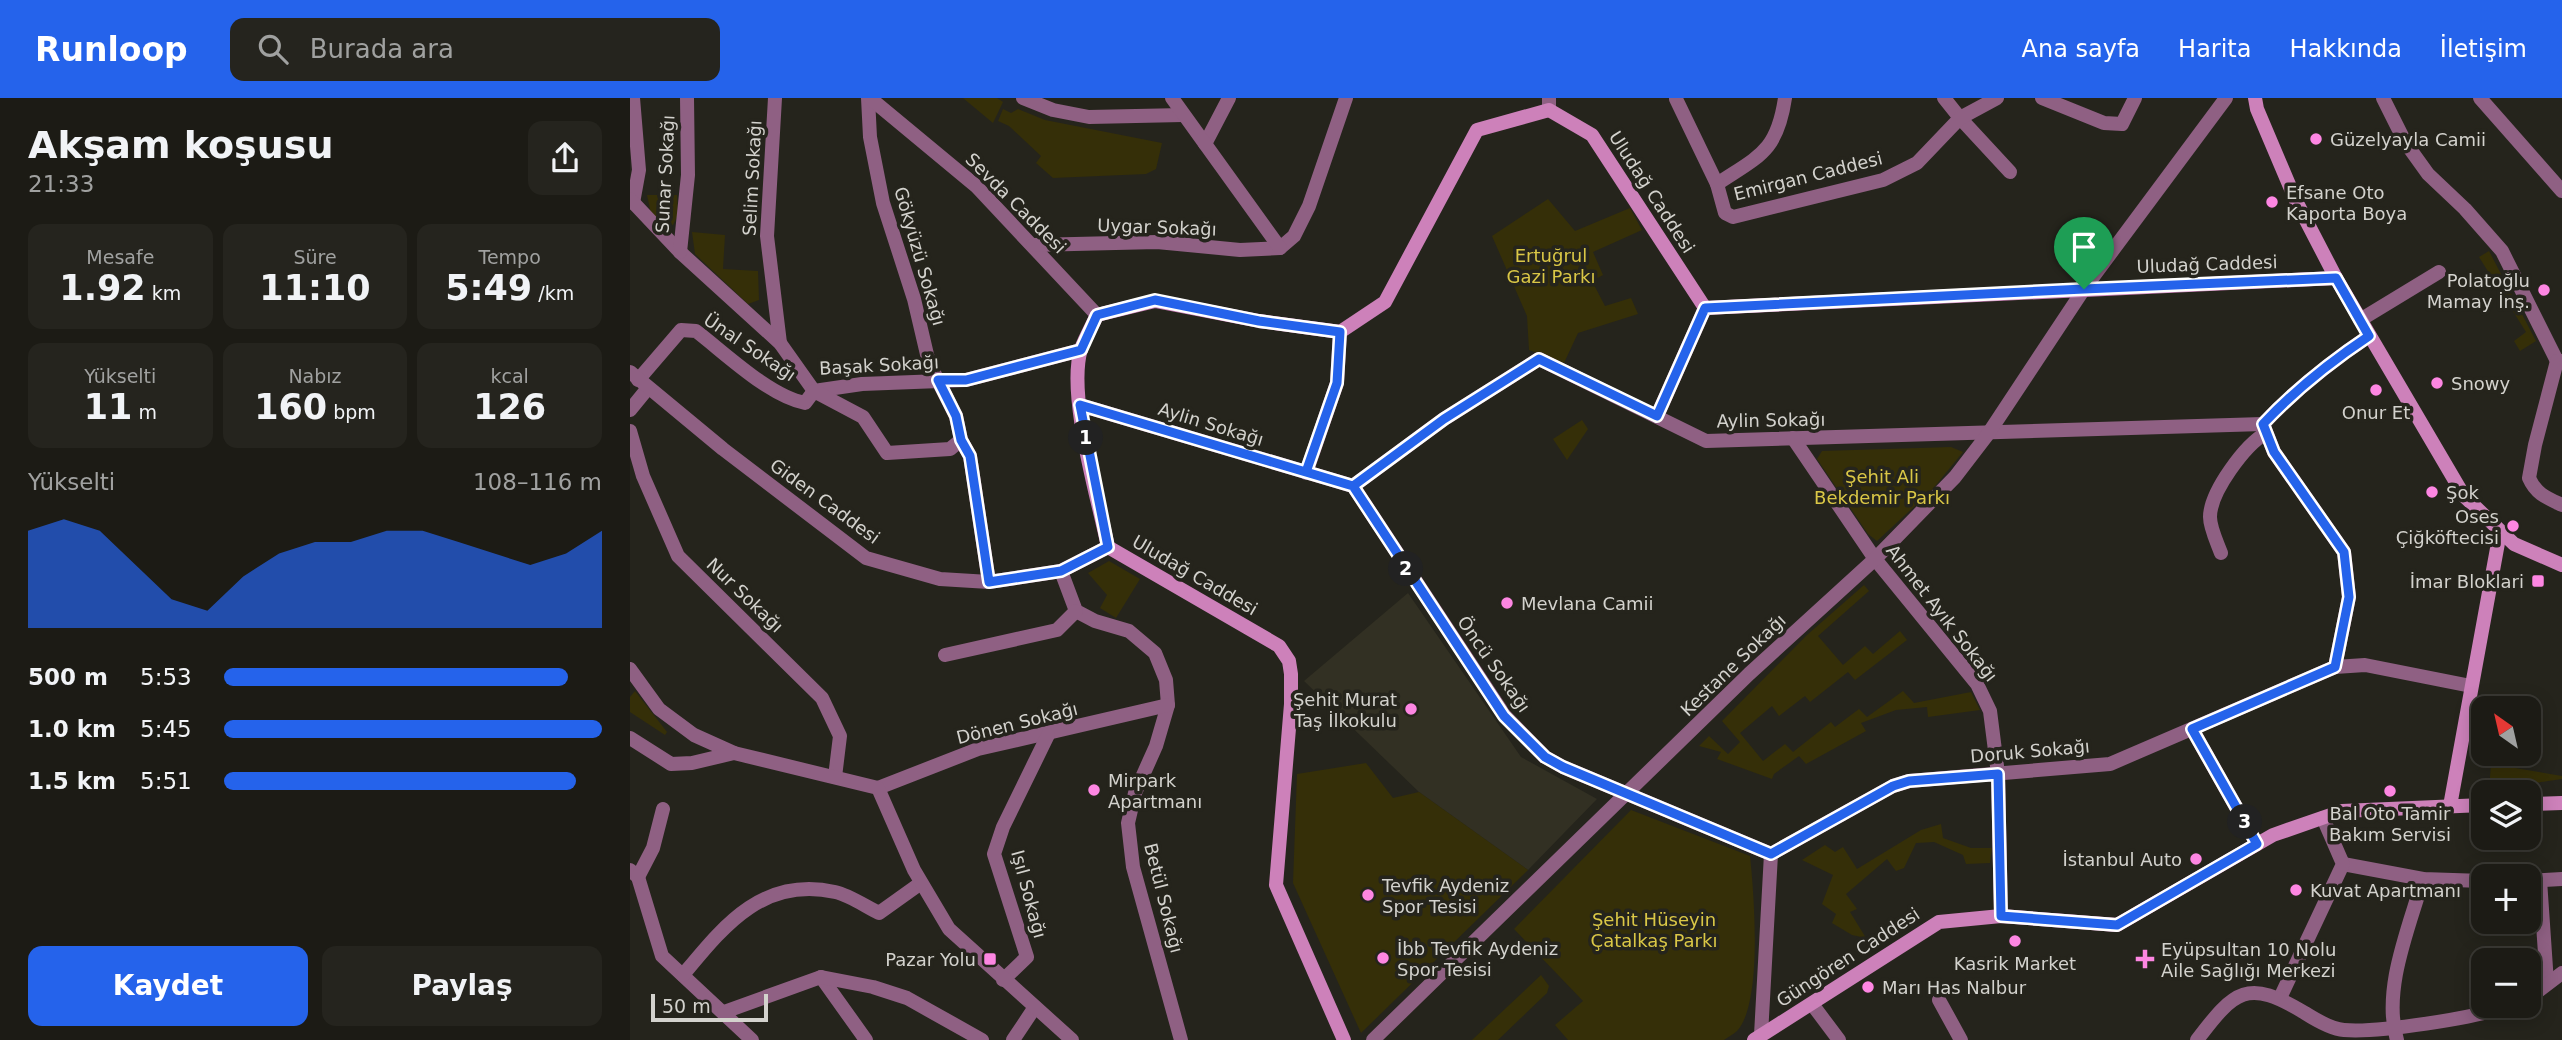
<!DOCTYPE html>
<html lang="tr">
<head>
<meta charset="utf-8">
<style>
	:root { --surface:#1c1b15; --page:#25241e; --text:#f1f3f6; --muted:#a0a1a0; --line:#3a3934; --accent:#2563eb }
	body { margin:0; font-family:"DejaVu Sans",sans-serif; background:var(--page); color:var(--text); height:100vh; display:flex; flex-direction:column; font-size:26px; white-space:nowrap }
	* { box-sizing:border-box; margin:0 }
	p { font-size:23px; color:var(--muted) }
	.icon { flex:none; width:38px; height:38px; fill:none; stroke:currentColor; stroke-width:2; stroke-linecap:round; stroke-linejoin:round }
	.map { position:relative; flex:1; overflow:hidden }
	.sheet { display:flex; flex-direction:column; background:var(--surface); width:630px }
	.sheet>* { flex:none }
	.needle { width:46px; rotate:326deg }
	.controls { position:absolute; left:1841px; top:598px; display:grid; gap:14px }
	.controls a { display:grid; place-items:center; width:70px; height:70px; border-radius:14px; background:var(--surface); box-shadow:0 4px 18px #0003,0 0 0 2px var(--line); font-size:35px }
	.scale { position:absolute; left:21px; bottom:18px; width:117px; box-sizing:border-box; padding-left:7px; border:4px solid #d3d2cd; border-top:0; font-size:19px; line-height:24px; white-space:nowrap; color:#d3d2cd; -webkit-text-stroke:5px #25241c; paint-order:stroke }
	.pin { position:absolute; display:grid; place-items:center; width:60px; height:60px; color:#fff; margin:-72px -30px; border-radius:50% 50% 50% 0; rotate:-45deg; box-shadow:0 0 7px #0007 }
	.pin .icon { rotate:45deg }
	.km { position:absolute; width:35px; height:35px; margin:-18px; border-radius:50%; background:#222; color:#fff; font-size:19px; line-height:35px; text-align:center }
	.round { display:grid; place-items:center; flex:none; width:74px; height:74px; border-radius:14px; background:var(--page) }
	.summary { display:flex; align-items:center; justify-content:space-between; height:119px; padding:0 28px }
	h1 { font-size:38px; font-weight:800; line-height:52px }
	.figures { display:grid; grid-template-columns:repeat(3,1fr); gap:10px; height:119px; padding:7px 28px }
	.figures div { display:grid; align-content:center; border-radius:14px; background:var(--page); text-align:center }
	.figures b { font-size:35px; font-weight:800 }
	.figures small { font-size:19px; font-weight:400 }
	.figures p { font-size:19px }
	.chart { height:196px; padding:14px 28px }
	.chart p { display:flex; justify-content:space-between }
	.chart svg { width:100%; height:126px; margin-top:7px; fill:var(--accent); opacity:.7 }
	.button { display:flex; gap:14px; margin-top:auto; padding:14px 28px }
	.button a { flex:1; height:80px; border-radius:14px; background:var(--accent); color:#fff; font-size:28px; font-weight:800; line-height:80px; text-align:center }
	.button a+a { background:var(--page); color:var(--text) }
	ul { padding:0 28px; list-style:none; font-size:23px }
	li { display:grid; grid-template-columns:112px 84px 1fr; align-items:center; height:52px }
	li i { height:18px; border-radius:9px; background:var(--accent) }
	header { display:flex; align-items:center; gap:42px; box-sizing:border-box; height:98px; padding:0 35px; background:var(--accent); color:#fff }
	header strong { font-size:33px }
	nav { display:flex; gap:38px; margin-inline-start:auto; font-size:24px }
	.search { width:490px; height:63px; background:var(--page); display:flex; align-items:center; gap:18px; box-sizing:border-box; padding:0 24px; border-radius:14px; color:var(--muted); font-size:26px }
	main { display:flex; flex:1; min-height:0 }
	.map>svg:first-child { display:block }
	.built { fill:#323023 }
	.green { fill:#352f08 }
	.lines { fill:none; stroke-linecap:round; stroke-linejoin:round }
	.minor { stroke:#8f6083; stroke-width:14 }
	.tertiary { stroke:#8f6083; stroke-width:14 }
	.secondary { stroke:#cd81ba; stroke-width:14 }
	.route-casing { stroke:#fff; stroke-width:14 }
	.route { stroke:#2563eb; stroke-width:9 }
	.poi-dot { fill:#fd86e2; stroke:#25241c; stroke-width:2.5 }
	.labels { text-anchor:middle; dominant-baseline:central; stroke-width:7; stroke-linejoin:round; paint-order:stroke }
	.poi-label { font-size:18px; fill:#d3d2cd; stroke:#25241c; text-anchor:start }
	.street-label { font-size:18px; fill:#d3d2cd; stroke:#25241c }
	.park-label { font-size:18px; fill:#dac746; stroke:#25241c }
</style>
</head>
<body>
<header>
<strong>Runloop</strong>
<div class="search"><svg class="icon" aria-label="search" viewBox="0 0 24 24"><circle cx="10" cy="10" r="6"/><path d="M15 15l6 6"/></svg>Burada ara</div>
<nav><a>Ana sayfa</a><a>Harita</a><a>Hakkında</a><a>İletişim</a></nav>
</header>
<main>
<section class="sheet">
<div class="summary"><div><h1>Akşam koşusu</h1><p>21:33</p></div><a class="round"><svg class="icon" aria-label="share" viewBox="0 0 24 24"><path d="M12 15V3M7 8l5-5 5 5M5 13v7h14v-7"/></svg></a></div>
<div class="figures">
<div><p>Mesafe</p><b>1.92<small> km</small></b></div>
<div><p>Süre</p><b>11:10</b></div>
<div><p>Tempo</p><b>5:49<small> /km</small></b></div>
</div>
<div class="figures">
<div><p>Yükselti</p><b>11<small> m</small></b></div>
<div><p>Nabız</p><b>160<small> bpm</small></b></div>
<div><p>kcal</p><b>126</b></div>
</div>
<div class="chart"><p><span>Yükselti</span>108–116 m</p>
<svg viewBox="0 0 160 44" preserveAspectRatio="none"><path d="M0 44V10L10 6L20 10L30 22L40 34L50 38L60 26L70 18L80 14L90 14L100 10L110 10L120 14L130 18L140 22L150 18L160 10V44z"/></svg>
</div>
<ul>
<li><b>500 m</b>5:53<i style="width:91%"></i></li>
<li><b>1.0 km</b>5:45<i style="width:100%"></i></li>
<li><b>1.5 km</b>5:51<i style="width:93%"></i></li>
</ul>
<div class="button"><a>Kaydet</a><a>Paylaş</a></div>
</section>
<div class="map">
<svg width="1932" height="942" viewBox="0 0 1932 942">
	<rect width="100%" height="100%" fill="#25241c"/>
	<polygon class="built" points="778,495 891,659 967,701 898,772 789,694 674,583"/>
	<g class="green">
		<polygon points="333,0 367,0 373,4 363,25"/>
		<polygon points="373,11 381,15 388,11 415,22 532,45 526,71 516,76 423,80 406,65 411,58 379,28 368,23"/>
		<polygon points="17,97 47,97 48,117 43,127 37,129 21,116"/>
		<polygon points="918,101 945,133 1000,110 1012,132 963,154 973,177 962,183 975,208 1001,200 1008,216 948,235 934,265 899,252 897,218 862,138"/>
		<polygon points="62,134 95,137 93,171 128,173 129,202 118,206 65,156"/>
		<polygon points="1859,153 1906,243 1890,253 1884,243 1896,234 1849,159"/>
		<polygon points="952,322 958,331 937,362 923,341"/>
		<polygon points="1321,349 1333,354 1301,393 1247,443 1238,436 1187,361 1192,353"/>
		<polygon points="479,463 510,481 486,520 470,510 477,497 458,475"/>
		<polygon points="1234,487 1239,493 1188,538 1213,567 1235,548 1243,556 1270,533 1277,542 1225,582 1218,574 1180,604 1175,598 1149,618 1142,608 1110,635 1133,663 1155,646 1163,654 1201,624 1205,629 1229,611 1237,619 1273,593 1284,605 1341,594 1350,612 1298,619 1297,609 1266,612 1231,625 1236,633 1176,666 1169,658 1144,676 1142,681 1087,661 1091,654 1069,648 1079,638 1098,656 1110,644 1092,623 1177,537"/>
		<polygon points="5,593 37,634 35,637 0,614 0,599"/>
		<polygon points="736,665 763,700 789,694 898,772 731,935 663,785 667,676"/>
		<polygon points="1861,666 1932,678 1932,681 1859,692"/>
		<path d="M1001,712L1120,758C1124,795 1133,905 1107,933C1104,936 1098,939 1094,942H938L925,927L953,903L884,831Z"/>
		<polygon points="1311,726 1313,740 1341,750 1362,750 1360,765 1336,766 1333,757 1304,744 1286,745 1274,770 1266,773 1257,761 1216,796 1227,811 1220,814 1236,840 1222,837 1202,825 1206,816 1192,806 1203,777 1172,762 1195,747 1205,754 1213,749 1227,771 1291,732"/>
		<polygon points="911,877 919,888 917,895 868,942 842,942"/>
	</g>
	<g class="lines">
		<g class="minor">
			<polyline points="3,0 9,72 3,105"/>
			<polyline points="145,0 137,138 150,245"/>
			<polyline points="238,0 240,39 253,105 284,201 299,265 326,318 331,342 340,358 359,484"/>
			<polyline points="240,0 346,88 467,217"/>
			<polyline points="393,0 423,12 459,19 553,17"/>
			<polyline points="1753,0 1775,44 1798,76 1835,111 1872,153 1927,263"/>
			<polyline points="1850,0 1932,93"/>
			<polyline points="919,12 919,0"/>
			<polyline points="1330,20 1380,74"/>
			<polyline points="575,46 599,0"/>
			<path d="M1087,86C1129,58 1147,54 1155,0"/>
			<polyline points="0,101 50,154 150,245 184,293 232,286 336,282 451,252"/>
			<polyline points="403,147 527,144 610,152 650,150 664,138 679,108 716,0"/>
			<polyline points="50,154 58,77 57,0"/>
			<polyline points="1730,222 1809,174"/>
			<path d="M1932,263H1927L1905,347L1899,380C1906,396 1917,400 1932,407"/>
			<path d="M8,282L51,232L66,233C95,255 139,298 175,305L184,293L233,319L257,355L320,351L331,342"/>
			<polyline points="450,307 723,388 814,321 909,261 1076,343 1633,326"/>
			<polyline points="0,312 18,290"/>
			<polyline points="1027,318 1075,210"/>
			<polyline points="1633,326 1644,354 1714,454 1719,499 1705,569"/>
			<path d="M1633,326C1665,292 1700,264 1739,238"/>
			<polyline points="0,333 13,378 48,458 192,600 210,638 205,679"/>
			<polyline points="1163,340 1245,461 1347,586 1360,613 1368,676 1371,818"/>
			<polyline points="676,375 707,285 710,234"/>
			<polyline points="723,388 875,618 915,659 933,669 1141,756"/>
			<path d="M1591,455C1587,444 1580,430 1580,419C1580,394 1615,347 1636,335"/>
			<polyline points="431,473 446,513 465,523 499,533 525,555 536,582 538,607 526,648 505,695 498,725 503,769 551,942"/>
			<polyline points="315,557 427,532 446,513"/>
			<polyline points="0,571 29,611 64,637 104,655"/>
			<polyline points="1562,631 1627,746"/>
			<polyline points="248,690 348,651 538,607"/>
			<polyline points="1713,766 1793,781 1853,783"/>
			<polyline points="0,772 8,779 32,858 122,942"/>
			<polyline points="8,779 23,750 33,711"/>
			<polyline points="1910,782 1917,885"/>
			<polyline points="1899,783 1932,781"/>
			<path d="M53,877C93,829 132,778 205,794C219,797 235,808 249,815L291,785"/>
			<polyline points="191,879 236,942"/>
			<polyline points="373,882 397,859 364,756 373,729 418,637"/>
			<polyline points="1650,900 1713,766 1693,720"/>
			<polyline points="1899,900 1932,875"/>
			<polyline points="1309,902 1331,942"/>
			<polyline points="1182,906 1209,942"/>
			<polyline points="94,914 191,879 243,889 277,900 352,942"/>
			<polyline points="1131,937 1141,756 1263,688 1279,683 1480,666 1705,569 1735,567 1841,588"/>
			<polyline points="383,942 405,909"/>
			<polyline points="743,942 1119,576 1245,461 1325,379 1358,336 1454,191 1596,0"/>
			<path d="M1567,942C1605,892 1617,880 1675,915C1686,922 1701,931 1714,932C1748,935 1845,920 1878,908"/>
			<path d="M1767,942C1752,892 1779,830 1793,781"/>
		</g>
		<g class="tertiary">
			<polyline points="542,0 650,150"/>
			<polyline points="1314,0 1330,20"/>
			<polyline points="1412,0 1474,25 1492,26 1505,0"/>
			<polyline points="1046,1 1087,86 1095,115 1103,119 1253,82 1287,65 1330,20 1367,0"/>
			<polyline points="0,274 93,351 236,460 310,481 359,484 431,473 478,449"/>
			<polyline points="0,640 41,666 62,665 104,655 248,690 284,772 319,831 442,942"/>
		</g>
		<g class="secondary">
			<polyline points="1625,0 1627,11 1666,103 1706,180 1834,398 1884,446 1932,467"/>
			<polyline points="1899,706 1932,705"/>
			<polyline points="1820,708 1870,434"/>
			<path d="M714,942L646,787L661,606V576L659,563L649,548L478,449C468,400 437,297 451,251C455,240 462,228 467,217L525,203L629,223L710,234L755,204L847,32L919,12L962,37L1075,210L1706,180"/>
			<polyline points="1124,942 1309,824 1371,818 1487,827 1643,737 1712,713 1853,707"/>
		</g>
	</g>
	<g class="lines">
		<defs>
			<path id="route" d="M1454,191L1075,210L1027,318L909,261L814,321L723,388L450,307L478,449L431,473L359,484L340,358L331,342L326,318L308,282H336L451,252L467,217L525,202L629,223L710,234L707,285L676,374L723,388L874,618L915,659L933,669L1141,756L1263,688L1279,683L1368,676L1371,818L1487,827L1627,746L1562,631L1705,569L1719,499L1714,454L1644,354L1633,326C1665,292 1700,264 1739,238L1706,180L1454,191"/>
		</defs>
		<use href="#route" class="route-casing"/>
		<use href="#route" class="route"/>
	</g>
	<g class="poi-dot">
		<circle cx="1686" cy="41" r="7"/>
		<circle cx="1642" cy="104" r="7"/>
		<circle cx="1914" cy="192" r="7"/>
		<circle cx="1807" cy="285" r="7"/>
		<circle cx="1746" cy="292" r="7"/>
		<circle cx="1802" cy="394" r="7"/>
		<circle cx="1883" cy="428" r="7"/>
		<rect x="1901" y="476" width="14" height="14" rx="3.5"/>
		<circle cx="877" cy="505" r="7"/>
		<circle cx="781" cy="611" r="7"/>
		<circle cx="464" cy="692" r="7"/>
		<circle cx="1760" cy="693" r="7"/>
		<circle cx="1566" cy="761" r="7"/>
		<circle cx="1666" cy="792" r="7"/>
		<circle cx="738" cy="797" r="7"/>
		<circle cx="1385" cy="843" r="7"/>
		<circle cx="753" cy="860" r="7"/>
		<rect x="353" y="854" width="14" height="14" rx="3.5"/>
		<path d="M1511.5 850.5h7v7h7v7h-7v7h-7v-7h-7v-7h7z"/>
		<circle cx="1238" cy="889" r="7"/>
	</g>
	<g class="labels">
		<g class="poi-label">
			<text x="1700" y="41">Güzelyayla Camii</text>
			<text x="1656" y="94">Efsane Oto<tspan x="1656" dy="21">Kaporta Boya</tspan></text>
			<text x="1900" y="182" text-anchor="end">Polatoğlu<tspan x="1900" dy="21">Mamay İnş.</tspan></text>
			<text x="1821" y="285">Snowy</text>
			<text x="1746" y="314" text-anchor="middle">Onur Et</text>
			<text x="1816" y="394">Şok</text>
			<text x="1869" y="418" text-anchor="end">Oses<tspan x="1869" dy="21">Çiğköftecisi</tspan></text>
			<text x="1894" y="483" text-anchor="end">İmar Bloklari</text>
			<text x="891" y="505">Mevlana Camii</text>
			<text x="767" y="601" text-anchor="end">Şehit Murat<tspan x="767" dy="21">Taş İlkokulu</tspan></text>
			<text x="478" y="682">Mirpark<tspan x="478" dy="21">Apartmanı</tspan></text>
			<text x="1760" y="715" text-anchor="middle">Bal Oto Tamir<tspan x="1760" dy="21">Bakım Servisi</tspan></text>
			<text x="1552" y="761" text-anchor="end">İstanbul Auto</text>
			<text x="752" y="787">Tevfik Aydeniz<tspan x="752" dy="21">Spor Tesisi</tspan></text>
			<text x="1680" y="792">Kuvat Apartmanı</text>
			<text x="767" y="850">İbb Tevfik Aydeniz<tspan x="767" dy="21">Spor Tesisi</tspan></text>
			<text x="1531" y="851">Eyüpsultan 10 Nolu<tspan x="1531" dy="21">Aile Sağlığı Merkezi</tspan></text>
			<text x="346" y="861" text-anchor="end">Pazar Yolu</text>
			<text x="1385" y="865" text-anchor="middle">Kasrik Market</text>
			<text x="1252" y="889">Marı Has Nalbur</text>
		</g>
		<g class="street-label">
			<text transform="translate(35 76) rotate(-87)">Sunar Sokağı</text>
			<text transform="translate(1178 78) rotate(-14)">Emirgan Caddesi</text>
			<text transform="translate(122 80) rotate(-87)">Selim Sokağı</text>
			<text transform="translate(1022 94) rotate(57)">Uludağ Caddesi</text>
			<text transform="translate(386 105) rotate(45)">Sevda Caddesi</text>
			<text transform="translate(527 129) rotate(2)">Uygar Sokağı</text>
			<text transform="translate(290 158) rotate(74)">Gökyüzü Sokağı</text>
			<text transform="translate(1577 166) rotate(-2)">Uludağ Caddesi</text>
			<text transform="translate(120 249) rotate(34)">Ünal Sokağı</text>
			<text transform="translate(249 267) rotate(-3)">Başak Sokağı</text>
			<text transform="translate(1141 322) rotate(-1)">Aylin Sokağı</text>
			<text transform="translate(581 326) rotate(17)">Aylin Sokağı</text>
			<text transform="translate(195 403) rotate(36)">Giden Caddesi</text>
			<text transform="translate(565 477) rotate(30)">Uludağ Caddesi</text>
			<text transform="translate(115 497) rotate(44)">Nur Sokağı</text>
			<text transform="translate(1312 515) rotate(52)">Ahmet Ayık Sokağı</text>
			<text transform="translate(864 566) rotate(55)">Öncü Sokağı</text>
			<text transform="translate(1103 567) rotate(-44)">Kestane Sokağı</text>
			<text transform="translate(387 625) rotate(-14)">Dönen Sokağı</text>
			<text transform="translate(1400 653) rotate(-5)">Doruk Sokağı</text>
			<text transform="translate(399 796) rotate(75)">Işıl Sokağı</text>
			<text transform="translate(534 800) rotate(76)">Betül Sokağı</text>
			<text transform="translate(1218 859) rotate(-33)">Güngören Caddesi</text>
		</g>
		<g class="park-label">
			<text x="921" y="157">Ertuğrul<tspan x="921" dy="21">Gazi Parkı</tspan></text>
			<text x="1252" y="378">Şehit Ali<tspan x="1252" dy="21">Bekdemir Parkı</tspan></text>
			<text x="1024" y="821">Şehit Hüseyin<tspan x="1024" dy="21">Çatalkaş Parkı</tspan></text>
		</g>
	</g>
</svg>
<div class="controls">
<a><svg class="needle" viewBox="-14 -14 28 28"><path d="M0-13l5 13h-10z" fill="#e53935"/><path d="M0 13l5-13h-10z" fill="#a0a1a0"/></svg></a>
<a><svg class="icon" aria-label="layers" viewBox="0 0 24 24"><path d="M12 4l9 5-9 5-9-5zM3 14l9 5 9-5"/></svg></a>
<a>+</a>
<a>−</a>
</div>
<div class="scale">50 m</div>
<div class="pin" style="left:1454px;top:191px;background:#1e9e55"><svg class="icon" aria-label="arrive" viewBox="0 0 24 24"><path d="M6 21V4h12l-3 4 3 4H6"/></svg></div>
<b class="km" style="left:456px;top:340px">1</b>
<b class="km" style="left:776px;top:471px">2</b>
<b class="km" style="left:1615px;top:724px">3</b>
</div>
</main>
</body>
</html>
